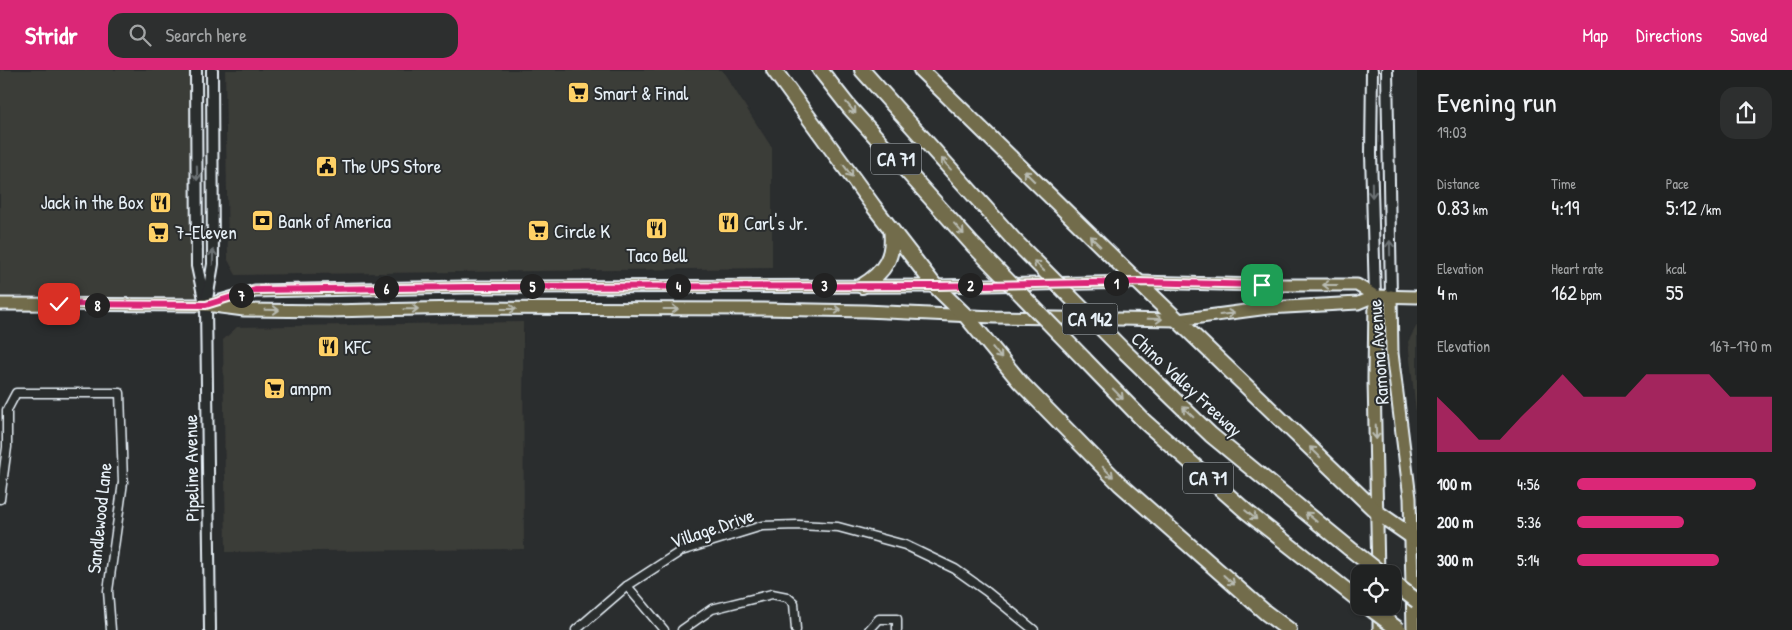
<!DOCTYPE html>
<html lang="en">
<head>
<meta charset="utf-8">
<style>
	:root { --surface:#202222; --page:#2d2f2f; --text:#f1f3f6; --muted:#a2a4a5; --line:#3d3f40; --accent:#db2777 }
	body { margin:0; font-family:"Patrick Hand",sans-serif; background:var(--page); color:var(--text); height:100vh; display:flex; flex-direction:column; font-size:19px; white-space:nowrap }
	* { box-sizing:border-box; margin:0 }
	p { font-size:16px; color:var(--muted) }
	.icon { flex:none; width:28px; height:28px; fill:none; stroke:currentColor; stroke-width:2; stroke-linecap:round; stroke-linejoin:round }
	.map { position:relative; flex:1; overflow:hidden }
	.drawer { display:flex; flex-direction:column; background:var(--surface); width:375px }
	.drawer>* { flex:none }
	.tools { position:absolute; left:1351px; top:495px; display:grid; gap:10px }
	.tools a { display:grid; place-items:center; width:50px; height:50px; border-radius:10px; background:var(--surface); box-shadow:0 1px 4px #0004,0 0 0 1px var(--line); font-size:25px }
	.pin { position:absolute; display:grid; place-items:center; width:42px; height:42px; color:#fff; margin:-21px; border-radius:10px; box-shadow:0 2px 8px #0006 }
	.km { position:absolute; width:25px; height:25px; margin:-12px; border-radius:50%; background:#222; color:#fff; font-size:14px; line-height:25px; text-align:center }
	.round { display:grid; place-items:center; flex:none; width:52px; height:52px; border-radius:15px; background:var(--page) }
	.overview { display:flex; align-items:center; justify-content:space-between; height:85px; padding:0 20px }
	h1 { font-size:28px; font-weight:600; line-height:38px }
	.figures { display:grid; grid-template-columns:repeat(3,1fr); gap:8px; height:85px; padding:5px 20px }
	.figures div { display:grid; align-content:center }
	.figures b { font-size:21px; font-weight:600 }
	.figures small { font-size:14px; font-weight:400 }
	.figures p { font-size:14px }
	.chart { height:140px; padding:10px 20px }
	.chart p { display:flex; justify-content:space-between }
	.chart svg { width:100%; height:90px; margin-top:5px; fill:var(--accent); opacity:.7 }
	ul { padding:0 20px; list-style:none; font-size:16px }
	li { display:grid; grid-template-columns:80px 60px 1fr; align-items:center; height:38px }
	li i { height:12px; border-radius:6px; background:var(--accent) }
	header { display:flex; align-items:center; gap:30px; box-sizing:border-box; height:70px; padding:0 25px; background:var(--accent); color:#fff }
	header strong { font-size:24px }
	nav { display:flex; gap:28px; margin-inline-start:auto; font-size:18px }
	.search { width:350px; height:45px; background:var(--page); display:flex; align-items:center; gap:12px; box-sizing:border-box; padding:0 18px; border-radius:15px; color:var(--muted); font-size:19px }
	main { display:flex; flex:1; min-height:0 }
	.map>svg:first-child { display:block }
	.built { fill:#3b3c38 }
	.lines { fill:none; stroke-linecap:round; stroke-linejoin:round }
	.minor-casing { stroke:#e8f1f8; stroke-width:11 }
	.secondary-casing { stroke:#e8f1f8; stroke-width:14 }
	.primary-casing { stroke:#e8f1f8; stroke-width:15 }
	.motorway-casing { stroke:#e8f1f8; stroke-width:18 }
	.minor { stroke:#2a2d2e; stroke-width:8 }
	.secondary { stroke:#2a2d2e; stroke-width:10 }
	.primary { stroke:#726c4b; stroke-width:11 }
	.motorway { stroke:#726c4b; stroke-width:14 }
	.motorway-bridge-casing { stroke:#e8f1f8; stroke-width:18; stroke-linecap:butt }
	.motorway-bridge { stroke:#726c4b; stroke-width:14 }
	.oneway { stroke:#b9bcb3 }
	.oneway2 { stroke:#6c7275 }
	.route-casing { stroke:#fff; stroke-width:10 }
	.route { stroke:#db2777; stroke-width:6 }
	.labels { text-anchor:middle; dominant-baseline:central; stroke-width:4; stroke-linejoin:round; paint-order:stroke }
	.shield { fill:#2a2d2e; stroke:#afb6bb; stroke-width:1 }
	.shield-label { font-size:18px; font-weight:bold; fill:#e8f1f8 }
	.poi-label { font-size:19px; fill:#e8f1f8; stroke:#2a2d2e; text-anchor:start }
	.street-label { font-size:19px; fill:#e8f1f8; stroke:#2a2d2e }
</style>
</head>
<body>
<header>
<strong>Stridr</strong>
<div class="search"><svg class="icon" aria-label="search" viewBox="0 0 24 24"><circle cx="10" cy="10" r="6"/><path d="M15 15l6 6"/></svg>Search here</div>
<nav><a>Map</a><a>Directions</a><a>Saved</a></nav>
</header>
<main>
<div class="map">
<svg width="1417" height="560" viewBox="0 0 1417 560">
	<rect width="100%" height="100%" fill="#2a2d2e"/>
	<filter id="ink" filterUnits="userSpaceOnUse"><feTurbulence type="fractalNoise" baseFrequency=".02" numOctaves="2"/><feDisplacementMap in="SourceGraphic" scale="10" xChannelSelector="R" yChannelSelector="G"/><feConvolveMatrix kernelMatrix="1 2 1 2 8 2 1 2 1" color-interpolation-filters="sRGB"/></filter>
	<g filter="url(#ink)">
		<g class="built">
			<polygon points="0,0 200,0 202,230 0,227"/>
			<polygon points="225,0 722,0 772,78 772,198 236,205 228,190"/>
			<polygon points="523,252 524,479 226,482 223,270 237,257"/>
			<polygon points="1417,255 1417,350 1408,272"/>
		</g>
		<g class="lines">
			<defs>
				<g id="minor">
					<polyline points="0,429 7,377 7,340 16,323 120,323 123,412 108,521 111,560"/>
					<polyline points="627,516 664,560"/>
					<polyline points="576,560 627,516 681,481 762,456 798,455 838,457 905,475 955,499 986,521 1034,560"/>
					<polyline points="682,560 712,539 772,524 787,527 794,533 796,560"/>
					<polyline points="869,560 879,549 897,549 897,560"/>
				</g>
				<g id="secondary">
					<polyline points="196,0 197,196 204,229"/>
					<polyline points="1372,0 1371,83 1375,226"/>
					<polyline points="1387,0 1391,226"/>
					<polyline points="210,560 206,235 213,194 212,0"/>
				</g>
				<g id="primary">
					<polyline points="1375,226 1374,309 1378,504"/>
					<polyline points="1391,226 1392,283 1410,428 1413,560"/>
					<polyline points="0,234 206,235 244,240 330,241 460,238 762,239 865,241 994,247 1178,250 1268,238 1358,233 1375,226 1417,227"/>
					<polyline points="210,234 255,221 466,217 935,216 1138,212 1262,215 1357,215 1375,226"/>
					<polyline points="1379,538 1379,560"/>
				</g>
				<g id="motorway">
					<polyline points="774,0 874,137 935,216 966,246 1020,312 1120,414 1266,543 1289,560"/>
					<polyline points="820,0 849,37 973,175"/>
					<polyline points="862,0 1014,170"/>
					<polyline points="921,0 1138,212 1378,443 1417,470"/>
					<path d="M862,216C885,202 895,186 891,159"/>
					<polyline points="1123,280 1211,365 1349,478"/>
					<polyline points="1084,289 1145,352 1247,442 1360,531"/>
				</g>
			</defs>
			<use href="#minor" class="minor-casing"/>
			<use href="#secondary" class="secondary-casing"/>
			<use href="#primary" class="primary-casing"/>
			<use href="#motorway" class="motorway-casing"/>
			<use href="#minor" class="minor"/>
			<use href="#secondary" class="secondary"/>
			<use href="#primary" class="primary"/>
			<use href="#motorway" class="motorway"/>
			<defs>
				<g id="motorway-bridge">
					<polyline points="1014,170 1123,280"/>
					<polyline points="973,175 1084,289"/>
					<polyline points="1349,478 1382,504"/>
					<polyline points="1392,512 1417,531"/>
					<polyline points="1367,536 1399,560"/>
				</g>
			</defs>
			<use href="#motorway-bridge" class="motorway-bridge-casing"/>
			<use href="#motorway-bridge" class="motorway-bridge"/>
		</g>
		<defs><path id="oneway-shaft" d="M-6 0H5M1.5-3L5.5 0L1.5 3" fill="none" stroke-width="1.6" stroke-linecap="round" stroke-linejoin="round" transform="scale(1.25)"/></defs>
		<g class="oneway">
			<use href="#oneway-shaft" transform="translate(851 38) rotate(50)"/>
			<use href="#oneway-shaft" transform="translate(946 94) rotate(-132)"/>
			<use href="#oneway-shaft" transform="translate(848 101) rotate(54)"/>
			<use href="#oneway-shaft" transform="translate(1029 106) rotate(-135)"/>
			<use href="#oneway-shaft" transform="translate(959 159) rotate(48)"/>
			<use href="#oneway-shaft" transform="translate(1095 171) rotate(-136)"/>
			<use href="#oneway-shaft" transform="translate(1039 196) rotate(-135)"/>
			<use href="#oneway-shaft" transform="translate(1330 215) rotate(180)"/>
			<use href="#oneway-shaft" transform="translate(411 239) rotate(-1)"/>
			<use href="#oneway-shaft" transform="translate(509 239)"/>
			<use href="#oneway-shaft" transform="translate(671 239)"/>
			<use href="#oneway-shaft" transform="translate(272 240) rotate(1)"/>
			<use href="#oneway-shaft" transform="translate(834 240) rotate(1)"/>
			<use href="#oneway-shaft" transform="translate(1227 244) rotate(-7)"/>
			<use href="#oneway-shaft" transform="translate(1155 249) rotate(1)"/>
			<use href="#oneway-shaft" transform="translate(997 283) rotate(51)"/>
			<use href="#oneway-shaft" transform="translate(1118 324) rotate(46)"/>
			<use href="#oneway-shaft" transform="translate(1188 342) rotate(-136)"/>
			<use href="#oneway-shaft" transform="translate(1376 362) rotate(88)"/>
			<use href="#oneway-shaft" transform="translate(1315 382) rotate(-136)"/>
			<use href="#oneway-shaft" transform="translate(1108 402) rotate(45)"/>
			<use href="#oneway-shaft" transform="translate(1251 445) rotate(39)"/>
			<use href="#oneway-shaft" transform="translate(1311 447) rotate(-140)"/>
			<use href="#oneway-shaft" transform="translate(1229 510) rotate(42)"/>
		</g>
		<g class="oneway2">
			<use href="#oneway-shaft" transform="translate(197 103) rotate(89)"/>
			<use href="#oneway-shaft" transform="translate(1372 120) rotate(89)"/>
			<use href="#oneway-shaft" transform="translate(1390 178) rotate(-91)"/>
			<use href="#oneway-shaft" transform="translate(213 187) rotate(-89)"/>
		</g>
	</g>
	<g class="lines" filter="url(#ink)">
		<defs>
			<polyline id="route" points="59,234 206,235 255,220 466,217 935,216 1138,212 1262,215"/>
		</defs>
		<use href="#route" class="route-casing"/>
		<use href="#route" class="route"/>
	</g>
	<defs>
		<symbol id="supermarket-square" viewBox="-11 -11 22 22"><rect x="-9" y="-9" width="18" height="18" rx="4" fill="#ffd166" stroke="#2a2d2e"/><path d="M-6-5.5h2.5l.6 2H6L4.5 2H-2.5L-4.4-4H-6ZM-1.5 3.2a1.3 1.3 0 1 0 .1 0ZM3 3.2a1.3 1.3 0 1 0 .1 0Z" fill="#111"/></symbol>
		<symbol id="civic-square" viewBox="-11 -11 22 22"><rect x="-9" y="-9" width="18" height="18" rx="4" fill="#ffd166" stroke="#2a2d2e"/><path d="M-.6-6.5H3V-4.5H.6V-3L4-1V1h2V6H-6V1h2V-1L-.6-3ZM-1.2 2.5V6h2.4V2.5Z" fill="#111"/></symbol>
		<symbol id="restaurant-square" viewBox="-11 -11 22 22"><rect x="-9" y="-9" width="18" height="18" rx="4" fill="#ffd166" stroke="#2a2d2e"/><path d="M-5-6h1v4h1v-4h1v4h1v-4h1v5L-1.5 .5V6h-2V.5L-5-1ZM5-6V6H3V1.5H1.5Q1.5-4 5-6Z" fill="#111"/></symbol>
		<symbol id="bank-square" viewBox="-11 -11 22 22"><rect x="-9" y="-9" width="18" height="18" rx="4" fill="#ffd166" stroke="#2a2d2e"/><path d="M-6-4H6V4H-6ZM0-2.3a2.3 2.3 0 1 0 0 4.6a2.3 2.3 0 1 0 0-4.6Z" fill="#111"/></symbol>
	</defs>
	<g fill-rule="evenodd">
		<use href="#supermarket-square" x="566" y="10" width="25" height="25"/>
		<use href="#civic-square" x="314" y="84" width="25" height="25"/>
		<use href="#restaurant-square" x="148" y="120" width="25" height="25"/>
		<use href="#bank-square" x="250" y="138" width="25" height="25"/>
		<use href="#restaurant-square" x="716" y="140" width="25" height="25"/>
		<use href="#restaurant-square" x="644" y="146" width="25" height="25"/>
		<use href="#supermarket-square" x="526" y="148" width="25" height="25"/>
		<use href="#supermarket-square" x="146" y="150" width="25" height="25"/>
		<use href="#restaurant-square" x="316" y="264" width="25" height="25"/>
		<use href="#supermarket-square" x="262" y="306" width="25" height="25"/>
	</g>
	<g class="labels">
		<g class="shield">
			<rect x="871" y="73.5" width="50" height="31" rx="4"/>
			<rect x="1062.5" y="233.5" width="55" height="31" rx="4"/>
			<rect x="1183" y="392.5" width="50" height="31" rx="4"/>
		</g>
		<g class="shield-label">
			<text x="896" y="89">CA 71</text>
			<text x="1090" y="249">CA 142</text>
			<text x="1208" y="408">CA 71</text>
		</g>
		<g class="poi-label">
			<text x="594" y="23">Smart &amp; Final</text>
			<text x="342" y="96">The UPS Store</text>
			<text x="144" y="132" text-anchor="end">Jack in the Box</text>
			<text x="278" y="151">Bank of America</text>
			<text x="744" y="153">Carl's Jr.</text>
			<text x="554" y="161">Circle K</text>
			<text x="175" y="162">7-Eleven</text>
			<text x="657" y="185" text-anchor="middle">Taco Bell</text>
			<text x="344" y="277">KFC</text>
			<text x="290" y="318">ampm</text>
		</g>
		<g class="street-label">
			<text transform="translate(1378 282) rotate(-94)">Ramona Avenue</text>
			<text transform="translate(1187 314) rotate(43)">Chino Valley Freeway</text>
			<text transform="translate(191 398) rotate(-91)">Pipeline Avenue</text>
			<text transform="translate(99 448) rotate(-84)">Sandlewood Lane</text>
			<text transform="translate(712 458) rotate(-19)">Village Drive</text>
		</g>
	</g>
</svg>
<div class="tools">
<a><svg class="icon" aria-label="locate" viewBox="0 0 24 24"><circle cx="12" cy="12" r="6"/><path d="M12 2v4M12 18v4M2 12h4M18 12h4"/></svg></a>
</div>
<div class="pin" style="left:1262px;top:215px;background:#1e9e55"><svg class="icon" aria-label="arrive" viewBox="0 0 24 24"><path d="M6 21V4h12l-3 4 3 4H6"/></svg></div>
<div class="pin" style="left:59px;top:234px;background:#d93025"><svg class="icon" aria-label="check" viewBox="0 0 24 24"><path d="M5 12l5 5 9-10"/></svg></div>
<b class="km" style="left:1116px;top:213px">1</b>
<b class="km" style="left:970px;top:215px">2</b>
<b class="km" style="left:824px;top:215px">3</b>
<b class="km" style="left:678px;top:216px">4</b>
<b class="km" style="left:532px;top:216px">5</b>
<b class="km" style="left:386px;top:218px">6</b>
<b class="km" style="left:241px;top:225px">7</b>
<b class="km" style="left:97px;top:235px">8</b>
</div>
<section class="drawer">
<div class="overview"><div><h1>Evening run</h1><p>19:03</p></div><a class="round"><svg class="icon" aria-label="share" viewBox="0 0 24 24"><path d="M12 15V3M7 8l5-5 5 5M5 13v7h14v-7"/></svg></a></div>
<div class="figures">
<div><p>Distance</p><b>0.83<small> km</small></b></div>
<div><p>Time</p><b>4:19</b></div>
<div><p>Pace</p><b>5:12<small> /km</small></b></div>
</div>
<div class="figures">
<div><p>Elevation</p><b>4<small> m</small></b></div>
<div><p>Heart rate</p><b>162<small> bpm</small></b></div>
<div><p>kcal</p><b>55</b></div>
</div>
<div class="chart"><p><span>Elevation</span>167–170 m</p>
<svg viewBox="0 0 160 44" preserveAspectRatio="none"><path d="M0 44V17L10 27L20 38L30 38L40 27L50 17L60 6L70 17L80 17L90 17L100 6L110 6L120 6L130 6L140 17L150 17L160 17V44z"/></svg>
</div>
<ul>
<li><b>100 m</b>4:56<i style="width:92%"></i></li>
<li><b>200 m</b>5:36<i style="width:55%"></i></li>
<li><b>300 m</b>5:14<i style="width:73%"></i></li>
</ul>
</section>
</main>
</body>
</html>
